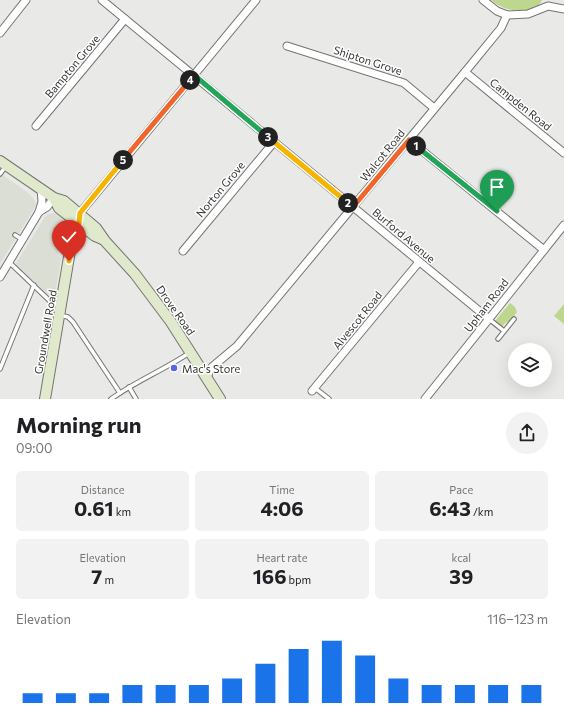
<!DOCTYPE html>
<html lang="en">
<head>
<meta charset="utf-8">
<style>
	:root { --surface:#fff; --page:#f2f2f2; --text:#202124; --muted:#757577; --accent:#1a73e8 }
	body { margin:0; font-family:Commissioner,sans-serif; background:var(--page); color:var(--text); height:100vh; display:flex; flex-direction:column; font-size:15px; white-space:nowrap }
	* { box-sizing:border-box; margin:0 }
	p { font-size:13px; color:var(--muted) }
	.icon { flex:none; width:22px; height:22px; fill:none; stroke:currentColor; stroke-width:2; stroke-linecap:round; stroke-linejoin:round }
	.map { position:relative; height:399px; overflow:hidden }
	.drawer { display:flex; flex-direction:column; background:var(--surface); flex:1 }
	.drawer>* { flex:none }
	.fabs { position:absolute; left:508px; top:343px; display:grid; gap:8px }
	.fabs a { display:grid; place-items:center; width:44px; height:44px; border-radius:50%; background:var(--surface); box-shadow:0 4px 16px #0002; font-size:20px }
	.pin { position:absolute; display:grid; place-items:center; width:34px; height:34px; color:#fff; margin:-41px -17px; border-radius:50% 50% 50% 0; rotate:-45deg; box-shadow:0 0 4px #0007 }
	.pin .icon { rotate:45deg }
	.km { position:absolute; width:20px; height:20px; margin:-10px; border-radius:50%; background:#222; color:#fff; font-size:11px; line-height:20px; text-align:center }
	.round { display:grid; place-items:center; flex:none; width:42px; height:42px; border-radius:21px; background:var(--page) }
	.summary { display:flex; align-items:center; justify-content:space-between; height:68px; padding:0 16px }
	h1 { font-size:22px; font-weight:700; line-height:30px }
	.figures { display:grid; grid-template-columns:repeat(3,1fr); gap:6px; height:68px; padding:4px 16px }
	.figures div { display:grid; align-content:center; border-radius:6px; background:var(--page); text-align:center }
	.figures b { font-size:20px; font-weight:700 }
	.figures small { font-size:11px; font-weight:400 }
	.figures p { font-size:11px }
	.chart { height:112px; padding:8px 16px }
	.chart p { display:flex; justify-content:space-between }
	.chart svg { width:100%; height:72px; margin-top:4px; stroke:var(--accent); stroke-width:6 }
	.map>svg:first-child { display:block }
	.built { fill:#dbded4 }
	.green { fill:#bfd68e }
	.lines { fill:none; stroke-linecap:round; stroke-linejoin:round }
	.lane-casing { stroke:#747572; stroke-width:5.5 }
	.street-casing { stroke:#747572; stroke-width:9 }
	.secondary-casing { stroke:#747572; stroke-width:12 }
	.lane { stroke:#fff; stroke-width:3.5 }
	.street { stroke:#fff; stroke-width:7 }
	.secondary { stroke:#e1e9cc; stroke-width:10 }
	.split-1-casing { stroke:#fff; stroke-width:8 }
	.split-2-casing { stroke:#fff; stroke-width:8 }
	.split-3-casing { stroke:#fff; stroke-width:8 }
	.split-4-casing { stroke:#fff; stroke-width:8 }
	.split-5-casing { stroke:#fff; stroke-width:8 }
	.split-6-casing { stroke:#fff; stroke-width:8 }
	.split-1 { stroke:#22a559; stroke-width:5 }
	.split-2 { stroke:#f0652b; stroke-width:5 }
	.split-3 { stroke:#f5b400; stroke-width:5 }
	.split-4 { stroke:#22a559; stroke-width:5 }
	.split-5 { stroke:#f0652b; stroke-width:5 }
	.split-6 { stroke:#f5b400; stroke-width:5 }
	.poi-dot { fill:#5668de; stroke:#fff; stroke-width:1.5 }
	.labels { text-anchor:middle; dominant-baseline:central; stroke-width:3; stroke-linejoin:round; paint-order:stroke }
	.street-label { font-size:11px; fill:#353634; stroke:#fff }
	.poi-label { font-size:11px; fill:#353634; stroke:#fff; text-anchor:start }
</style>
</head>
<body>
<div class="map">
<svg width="564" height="399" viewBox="0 0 564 399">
	<rect width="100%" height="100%" fill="#e9eae7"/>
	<g class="built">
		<polygon points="0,173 27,192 34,199 37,204 0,264"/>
		<polygon points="54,213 63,217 65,221 65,226 62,226 58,255 61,259 54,301 15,265 45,217 49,214"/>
	</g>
	<g class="green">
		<path d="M491,0H542C537,14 513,12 502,7C498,5 495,3 491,0Z"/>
		<polygon points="510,303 515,307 517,312 509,323 506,322 502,327 495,321"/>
		<polygon points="564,304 564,324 554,316"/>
	</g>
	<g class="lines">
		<defs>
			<g id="lane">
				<polyline points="0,174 6,166"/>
				<polyline points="15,235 23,240"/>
				<polyline points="9,262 52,303 60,305"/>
				<polyline points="59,315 68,317 73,322 120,393"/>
				<polyline points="489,319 504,331"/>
				<polyline points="498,339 514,319"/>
				<polyline points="0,369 34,285"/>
				<polyline points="129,387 136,399"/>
				<polyline points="315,388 329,399"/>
				<path d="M111,399C136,381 164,370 189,353"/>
			</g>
			<g id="street">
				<polyline points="102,0 489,319"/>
				<polyline points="483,0 497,11 507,15 528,14 548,6 564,9"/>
				<polyline points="0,33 26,0"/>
				<polyline points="287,46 404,83 434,108"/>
				<polyline points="465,72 564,153"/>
				<polyline points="36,126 125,19"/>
				<polyline points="409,140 544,250"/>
				<polyline points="39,212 47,207 54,198"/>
				<polyline points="80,213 256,0"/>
				<polyline points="183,251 274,142"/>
				<polyline points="0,277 39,212 42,202 41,188"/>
				<polyline points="207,378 209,372 212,367 237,346 465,72 501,28 507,15"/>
				<polyline points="312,391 419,262"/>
				<polyline points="425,399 564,225"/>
			</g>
			<g id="secondary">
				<polyline points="0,161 54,198 64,201 96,228 105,241 135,274 171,322 220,399"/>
				<polyline points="54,198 59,208 95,236 102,239"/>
				<path d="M45,399L71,245C68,233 72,222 80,213"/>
			</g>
		</defs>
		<use href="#lane" class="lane-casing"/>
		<use href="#street" class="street-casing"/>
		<use href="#secondary" class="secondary-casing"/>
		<use href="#lane" class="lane"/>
		<use href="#street" class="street"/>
		<use href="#secondary" class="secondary"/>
	</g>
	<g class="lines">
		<defs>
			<polyline id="split-1" points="416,146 497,211"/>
			<polyline id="split-2" points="348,203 353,207 409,140 416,146"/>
			<polyline id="split-3" points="268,137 348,203"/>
			<polyline id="split-4" points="190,80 194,75 268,137"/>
			<polyline id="split-5" points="123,160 190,80"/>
			<polyline id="split-6" points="69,261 71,245 75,239 79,223 80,213 123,160"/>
		</defs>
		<use href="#split-1" class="split-1-casing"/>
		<use href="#split-2" class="split-2-casing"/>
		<use href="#split-3" class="split-3-casing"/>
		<use href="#split-4" class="split-4-casing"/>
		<use href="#split-5" class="split-5-casing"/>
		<use href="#split-6" class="split-6-casing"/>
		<use href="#split-1" class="split-1"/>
		<use href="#split-2" class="split-2"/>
		<use href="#split-3" class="split-3"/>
		<use href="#split-4" class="split-4"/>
		<use href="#split-5" class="split-5"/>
		<use href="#split-6" class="split-6"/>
	</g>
	<circle class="poi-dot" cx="174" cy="368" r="4"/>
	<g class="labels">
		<g class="street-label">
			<text transform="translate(368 60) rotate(18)">Shipton Grove</text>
			<text transform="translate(72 66) rotate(-50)">Bampton Grove</text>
			<text transform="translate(521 104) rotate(39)">Campden Road</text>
			<text transform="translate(382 155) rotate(-51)">Walcot Road</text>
			<text transform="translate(220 189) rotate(-50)">Norton Grove</text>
			<text transform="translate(404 235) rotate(40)">Burford Avenue</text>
			<text transform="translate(486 305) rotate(-52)">Upham Road</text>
			<text transform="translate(176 310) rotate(55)">Drove Road</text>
			<text transform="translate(357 320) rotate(-51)">Alvescot Road</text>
			<text transform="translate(45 332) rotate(-80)">Groundwell Road</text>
		</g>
		<g class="poi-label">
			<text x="182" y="368">Mac's Store</text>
		</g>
	</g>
</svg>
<div class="fabs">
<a><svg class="icon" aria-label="layers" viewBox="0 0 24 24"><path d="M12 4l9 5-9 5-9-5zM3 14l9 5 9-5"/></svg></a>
</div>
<div class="pin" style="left:497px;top:211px;background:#1e9e55"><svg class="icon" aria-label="arrive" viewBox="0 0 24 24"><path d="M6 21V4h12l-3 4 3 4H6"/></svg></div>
<div class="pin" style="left:69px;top:261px;background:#d93025"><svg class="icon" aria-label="check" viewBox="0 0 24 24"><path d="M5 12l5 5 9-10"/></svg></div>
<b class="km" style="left:416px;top:146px">1</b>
<b class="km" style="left:348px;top:203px">2</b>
<b class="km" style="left:268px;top:137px">3</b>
<b class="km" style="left:190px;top:80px">4</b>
<b class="km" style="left:123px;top:160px">5</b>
</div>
<section class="drawer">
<div class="summary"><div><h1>Morning run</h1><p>09:00</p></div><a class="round"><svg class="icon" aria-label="share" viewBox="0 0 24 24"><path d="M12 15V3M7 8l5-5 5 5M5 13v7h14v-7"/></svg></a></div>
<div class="figures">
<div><p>Distance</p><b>0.61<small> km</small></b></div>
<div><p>Time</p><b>4:06</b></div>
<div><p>Pace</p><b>6:43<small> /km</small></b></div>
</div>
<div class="figures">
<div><p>Elevation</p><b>7<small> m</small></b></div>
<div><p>Heart rate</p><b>166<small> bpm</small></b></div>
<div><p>kcal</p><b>39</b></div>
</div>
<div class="chart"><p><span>Elevation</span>116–123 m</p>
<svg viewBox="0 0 160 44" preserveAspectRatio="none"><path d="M5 44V38M15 44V38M25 44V38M35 44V33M45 44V33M55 44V33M65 44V29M75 44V20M85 44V11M95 44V6M105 44V15M115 44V29M125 44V33M135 44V33M145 44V33M155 44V33"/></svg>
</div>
</section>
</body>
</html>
